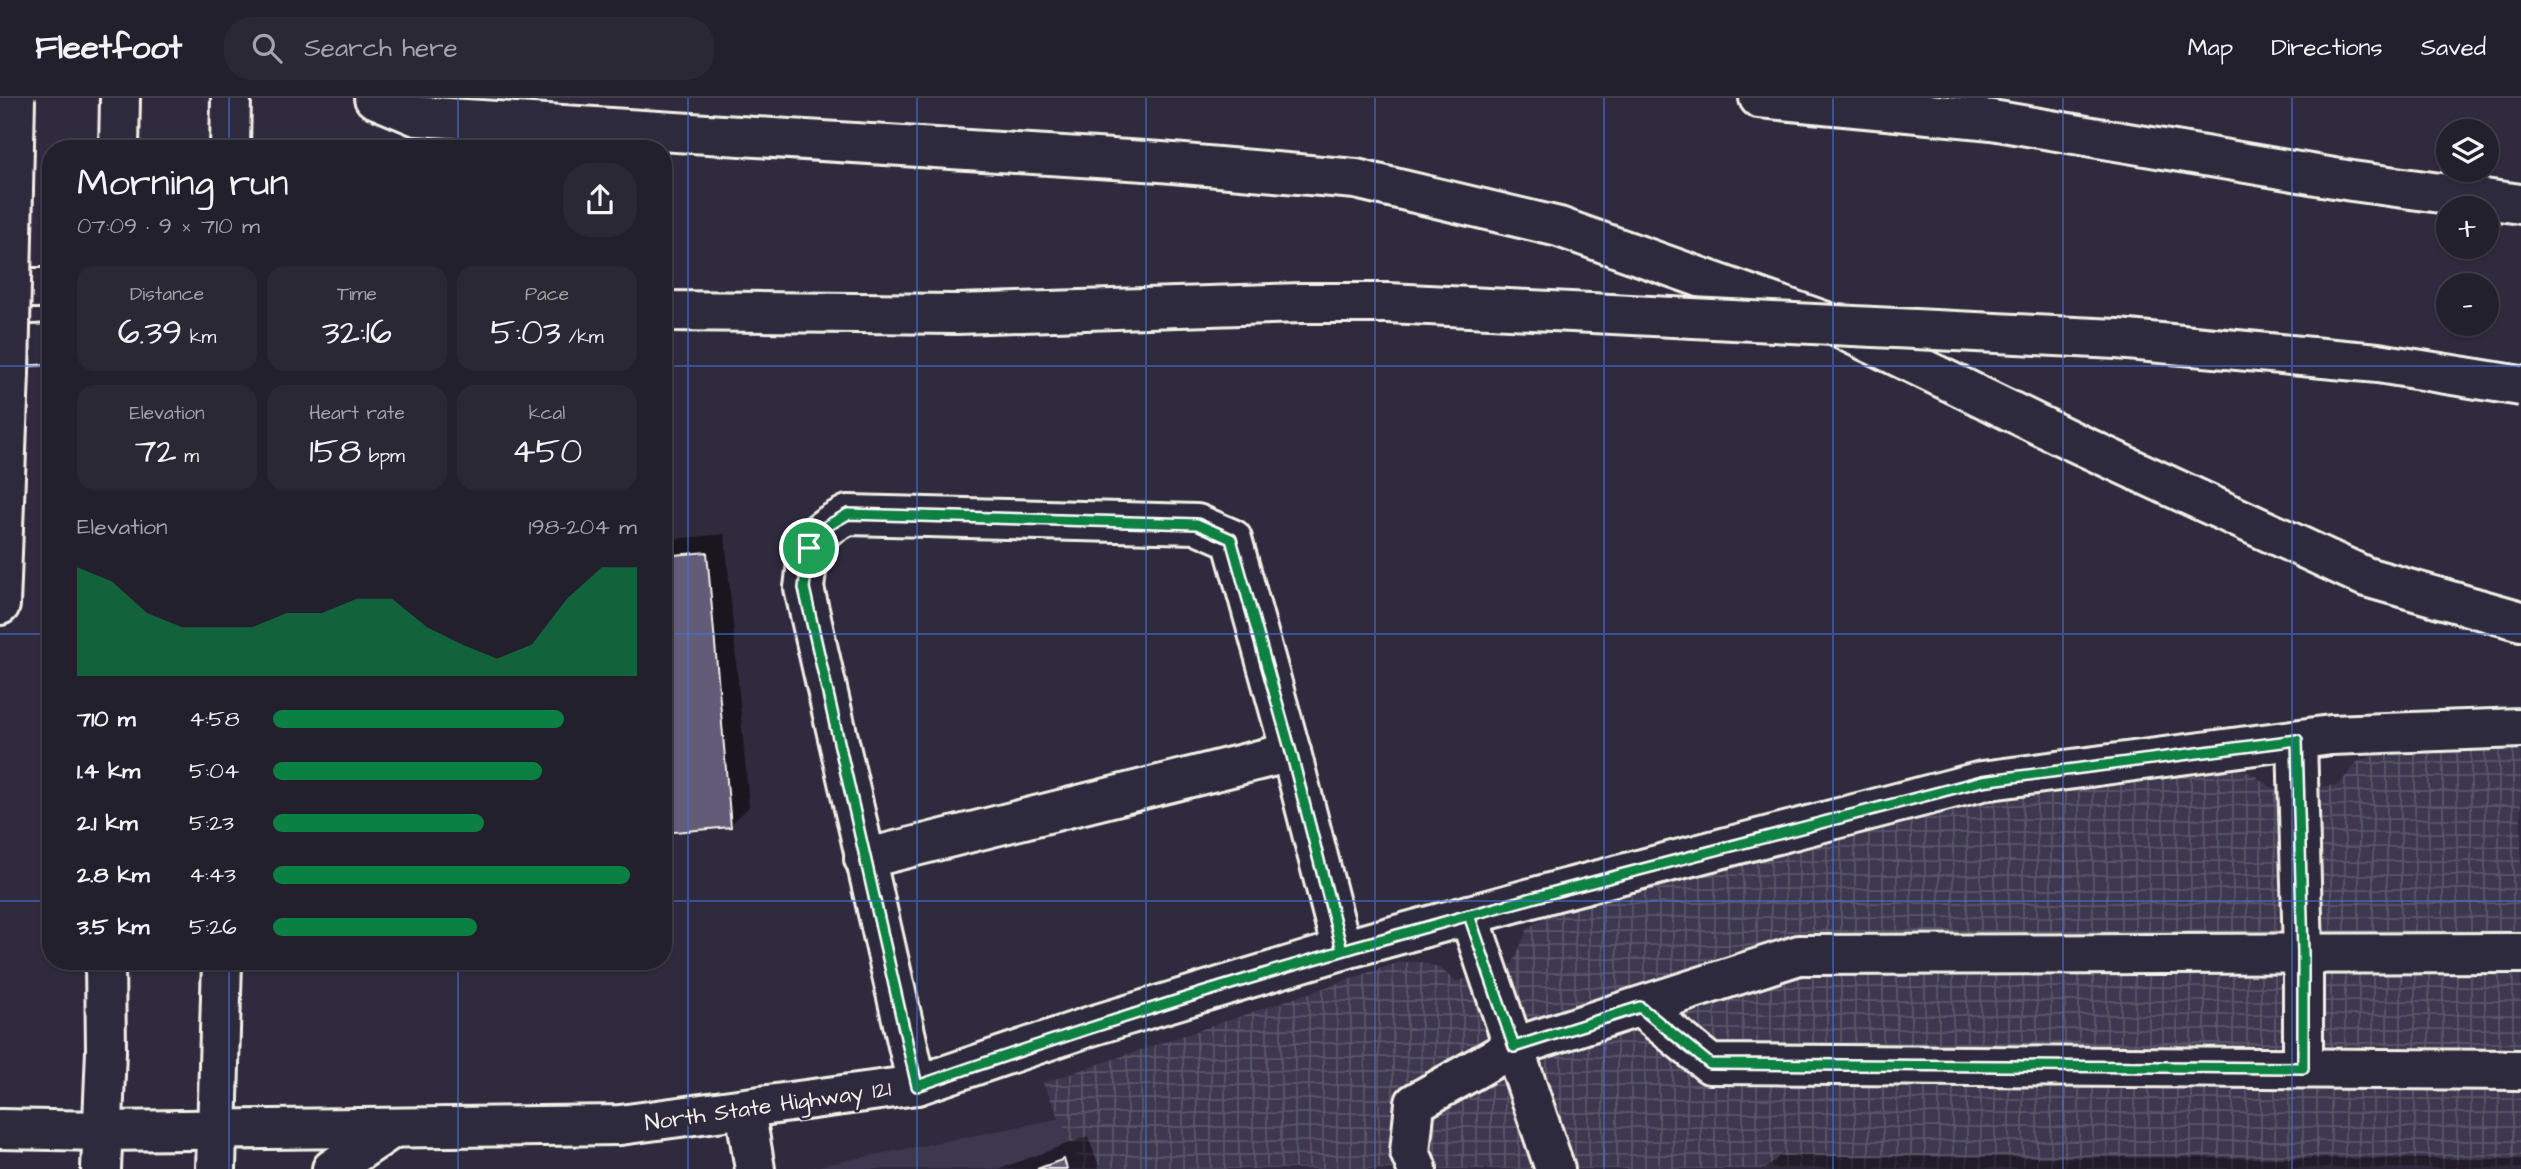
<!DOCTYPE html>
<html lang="en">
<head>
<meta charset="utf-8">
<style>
	:root { --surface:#23202e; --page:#2b2836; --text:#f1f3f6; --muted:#a3a3aa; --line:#403e4a; --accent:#0b8043 }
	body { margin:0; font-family:"Architects Daughter",sans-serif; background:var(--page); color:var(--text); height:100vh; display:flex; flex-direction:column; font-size:26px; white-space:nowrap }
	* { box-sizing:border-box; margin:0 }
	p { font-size:23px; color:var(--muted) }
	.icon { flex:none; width:38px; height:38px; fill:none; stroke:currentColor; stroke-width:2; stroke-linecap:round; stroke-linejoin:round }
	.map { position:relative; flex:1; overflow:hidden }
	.side { position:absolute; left:42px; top:42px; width:630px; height:830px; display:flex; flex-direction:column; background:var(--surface); border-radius:28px; box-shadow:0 2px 5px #0004,0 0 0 2px var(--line) }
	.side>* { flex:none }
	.controls { position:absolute; left:2436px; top:21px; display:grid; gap:14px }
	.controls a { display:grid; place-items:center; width:63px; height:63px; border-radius:50%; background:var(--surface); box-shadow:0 2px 5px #0004,0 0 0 2px var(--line); font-size:35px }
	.pin { position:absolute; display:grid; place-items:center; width:60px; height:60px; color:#fff; margin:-30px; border:4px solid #fff; border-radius:50%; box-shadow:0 2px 7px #0007 }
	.round { display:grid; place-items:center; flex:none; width:74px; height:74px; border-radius:28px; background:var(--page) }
	.head { display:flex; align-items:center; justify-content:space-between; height:119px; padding:0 35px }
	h1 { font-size:38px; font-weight:600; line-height:52px }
	.figures { display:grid; grid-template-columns:repeat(3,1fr); gap:10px; height:119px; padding:7px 35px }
	.figures div { display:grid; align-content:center; border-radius:18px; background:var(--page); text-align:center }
	.figures b { font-size:35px; font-weight:600 }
	.figures small { font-size:19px; font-weight:400 }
	.figures p { font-size:19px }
	.chart { height:196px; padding:14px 35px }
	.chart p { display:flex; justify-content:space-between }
	.chart svg { width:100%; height:126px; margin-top:7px; fill:var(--accent); opacity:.7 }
	ul { padding:0 35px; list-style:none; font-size:23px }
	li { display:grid; grid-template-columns:112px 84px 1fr; align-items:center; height:52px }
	li i { height:18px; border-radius:9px; background:var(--accent) }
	header { display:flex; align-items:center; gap:42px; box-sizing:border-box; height:98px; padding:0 35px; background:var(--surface); border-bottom:2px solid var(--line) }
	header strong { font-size:33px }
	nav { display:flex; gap:38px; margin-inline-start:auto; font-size:24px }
	.search { width:490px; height:63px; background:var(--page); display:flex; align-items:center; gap:18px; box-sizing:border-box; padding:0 24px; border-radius:28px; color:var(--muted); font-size:26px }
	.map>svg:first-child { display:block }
	.built { fill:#3e394f }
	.industrial { fill:url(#industrial-grid) }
	.shadow { fill:#0007 }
	.building { fill:#625b78; stroke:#f4f1e8; stroke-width:2 }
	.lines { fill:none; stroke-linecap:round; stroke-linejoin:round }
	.minor-casing { stroke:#f4f1e8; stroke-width:44 }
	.major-casing { stroke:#f4f1e8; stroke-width:44 }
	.highway-casing { stroke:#f4f1e8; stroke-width:44 }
	.minor { stroke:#2f2a3d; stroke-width:38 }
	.major { stroke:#2f2a3d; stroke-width:38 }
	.highway { stroke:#2f2a3d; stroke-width:38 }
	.highway-bridge-casing { stroke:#f4f1e8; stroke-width:44; stroke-linecap:butt }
	.highway-bridge { stroke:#2f2a3d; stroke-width:38 }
	.route-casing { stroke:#fff; stroke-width:14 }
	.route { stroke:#0b8043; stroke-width:9 }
	.grid { fill:none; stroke:#486fdb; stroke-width:2; stroke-opacity:0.55 }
	.labels { text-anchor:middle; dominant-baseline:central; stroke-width:5; stroke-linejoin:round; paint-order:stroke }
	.street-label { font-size:23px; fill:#f4f1e8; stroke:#2f2a3d }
</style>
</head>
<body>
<header>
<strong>Fleetfoot</strong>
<div class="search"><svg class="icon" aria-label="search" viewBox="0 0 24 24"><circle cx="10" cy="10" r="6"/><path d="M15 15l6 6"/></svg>Search here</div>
<nav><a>Map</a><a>Directions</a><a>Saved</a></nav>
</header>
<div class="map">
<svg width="2521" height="1071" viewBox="0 0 2521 1071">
	<defs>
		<pattern id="industrial-grid" width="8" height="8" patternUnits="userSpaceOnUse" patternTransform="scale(1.75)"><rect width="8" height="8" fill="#3e394f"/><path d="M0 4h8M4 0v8" fill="none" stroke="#5a5668"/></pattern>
	</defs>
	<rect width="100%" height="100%" fill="#2f2a3d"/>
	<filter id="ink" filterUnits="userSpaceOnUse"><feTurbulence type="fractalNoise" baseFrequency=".0143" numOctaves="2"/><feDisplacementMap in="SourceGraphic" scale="14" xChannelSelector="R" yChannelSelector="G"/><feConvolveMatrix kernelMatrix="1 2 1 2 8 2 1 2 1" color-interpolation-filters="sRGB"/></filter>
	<g filter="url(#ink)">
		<polygon class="built" points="1088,1015 1113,1071 803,1071"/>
		<polygon class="industrial" points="2521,650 2521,1071 1083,1071 1043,985 1400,864 1421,864 1440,870 1456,884 1513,865 1528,830 1556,812 1959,705 2226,669 2249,674 2276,692 2339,687 2357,664 2381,655"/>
		<g class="shadow">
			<polygon points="725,436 749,709 730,727 663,733 663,442"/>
			<polygon points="1088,1038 1100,1071 999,1071"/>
			<polygon points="1780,1058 2521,1061 2521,1071 1766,1071"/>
		</g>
		<g class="building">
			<polygon points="707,454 731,729 663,735 663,458"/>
			<polygon points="1064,1061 1067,1071 1037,1071"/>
		</g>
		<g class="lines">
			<defs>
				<g id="minor">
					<polyline points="2297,642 2303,855 2303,970"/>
					<polyline points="864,761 1291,654"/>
					<polyline points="1469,817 1555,1071"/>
					<polyline points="1640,909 1710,966 2521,972"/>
					<path d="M917,987L804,490C810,443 805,439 848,417L1197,426L1232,441L1291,654L1342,852"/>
					<polyline points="745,1011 755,1071"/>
					<polyline points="1417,1071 1410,1054 1415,1005 1514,949 1799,857 2521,855"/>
				</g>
				<g id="major">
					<polyline points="119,51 120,0"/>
					<polyline points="230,51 231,0"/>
					<polyline points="102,1033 620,1027 917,987 1091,928 1342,852 1557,793 1982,683 2331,637 2521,630"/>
					<polyline points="101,1071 106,953 105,863"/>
					<polyline points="216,1071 222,863"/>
					<polyline points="332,1071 393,1030"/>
				</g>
				<g id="highway">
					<polyline points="374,0 417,18 1161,64 1356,81 1559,129 1829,225 2070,342 2366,479 2521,523"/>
					<polyline points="1759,0 1992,22 2352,83 2521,106"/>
					<polyline points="0,190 51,190"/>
					<polyline points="663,213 957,216 1303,205"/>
					<polyline points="0,249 51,246"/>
					<polyline points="0,507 9,276"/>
					<polyline points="0,1031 102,1033"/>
				</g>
			</defs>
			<use href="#minor" class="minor-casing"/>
			<use href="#major" class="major-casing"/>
			<use href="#highway" class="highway-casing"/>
			<use href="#minor" class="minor"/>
			<use href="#major" class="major"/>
			<use href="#highway" class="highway"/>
			<defs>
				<g id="highway-bridge">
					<polyline points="1303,205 1388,205 2117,241 2378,265 2521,288"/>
					<polyline points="9,276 15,0"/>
				</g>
			</defs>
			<use href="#highway-bridge" class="highway-bridge-casing"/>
			<use href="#highway-bridge" class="highway-bridge"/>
		</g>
	</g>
	<g class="lines" filter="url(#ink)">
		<defs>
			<path id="route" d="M809,450L804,490L917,988C1099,925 1283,868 1469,817L1514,949L1640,909L1710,966L2303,970V855L2297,642L1982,683L1558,793L1342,852L1291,654L1231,441L1197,426L848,416L820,432L809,450"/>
		</defs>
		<use href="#route" class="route-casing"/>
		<use href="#route" class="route"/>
	</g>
	<path class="grid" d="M229,0V51M458,0V51M688,0V1071M917,0V1071M1146,0V1071M1375,0V1071M1604,0V1071M1833,0V1071M2063,0V1071M2292,0V1071M0,268H51M663,268H2521M0,536H51M663,536H2521M0,803H51M663,803H2521M229,863V1071M458,863V1071"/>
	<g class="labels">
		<g class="street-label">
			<text transform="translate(768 1008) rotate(-8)">North State Highway 121</text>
		</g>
	</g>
</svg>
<div class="controls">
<a><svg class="icon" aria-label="layers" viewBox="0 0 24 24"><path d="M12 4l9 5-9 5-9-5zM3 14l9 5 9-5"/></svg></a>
<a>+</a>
<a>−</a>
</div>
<div class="pin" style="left:809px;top:450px;background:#1e9e55"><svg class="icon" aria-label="arrive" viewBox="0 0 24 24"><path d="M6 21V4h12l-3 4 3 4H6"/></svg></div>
<section class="side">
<div class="head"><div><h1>Morning run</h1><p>07:09 · 9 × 710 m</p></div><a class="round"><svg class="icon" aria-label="share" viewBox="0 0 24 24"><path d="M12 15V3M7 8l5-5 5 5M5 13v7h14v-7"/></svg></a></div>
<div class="figures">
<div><p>Distance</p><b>6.39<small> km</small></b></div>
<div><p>Time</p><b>32:16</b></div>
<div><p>Pace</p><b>5:03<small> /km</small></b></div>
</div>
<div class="figures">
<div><p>Elevation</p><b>72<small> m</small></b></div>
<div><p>Heart rate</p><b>158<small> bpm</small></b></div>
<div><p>kcal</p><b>450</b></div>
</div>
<div class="chart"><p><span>Elevation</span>198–204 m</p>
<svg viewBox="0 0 160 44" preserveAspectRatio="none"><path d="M0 44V6L10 11L20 22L30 27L40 27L50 27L60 22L70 22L80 17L90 17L100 27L110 33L120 38L130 33L140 17L150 6L160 6V44z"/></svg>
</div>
<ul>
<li><b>710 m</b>4:58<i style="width:80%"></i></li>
<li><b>1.4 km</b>5:04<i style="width:74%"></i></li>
<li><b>2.1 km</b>5:23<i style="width:58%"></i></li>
<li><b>2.8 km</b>4:43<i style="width:98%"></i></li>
<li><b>3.5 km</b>5:26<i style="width:56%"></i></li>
</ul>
</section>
</div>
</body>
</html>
